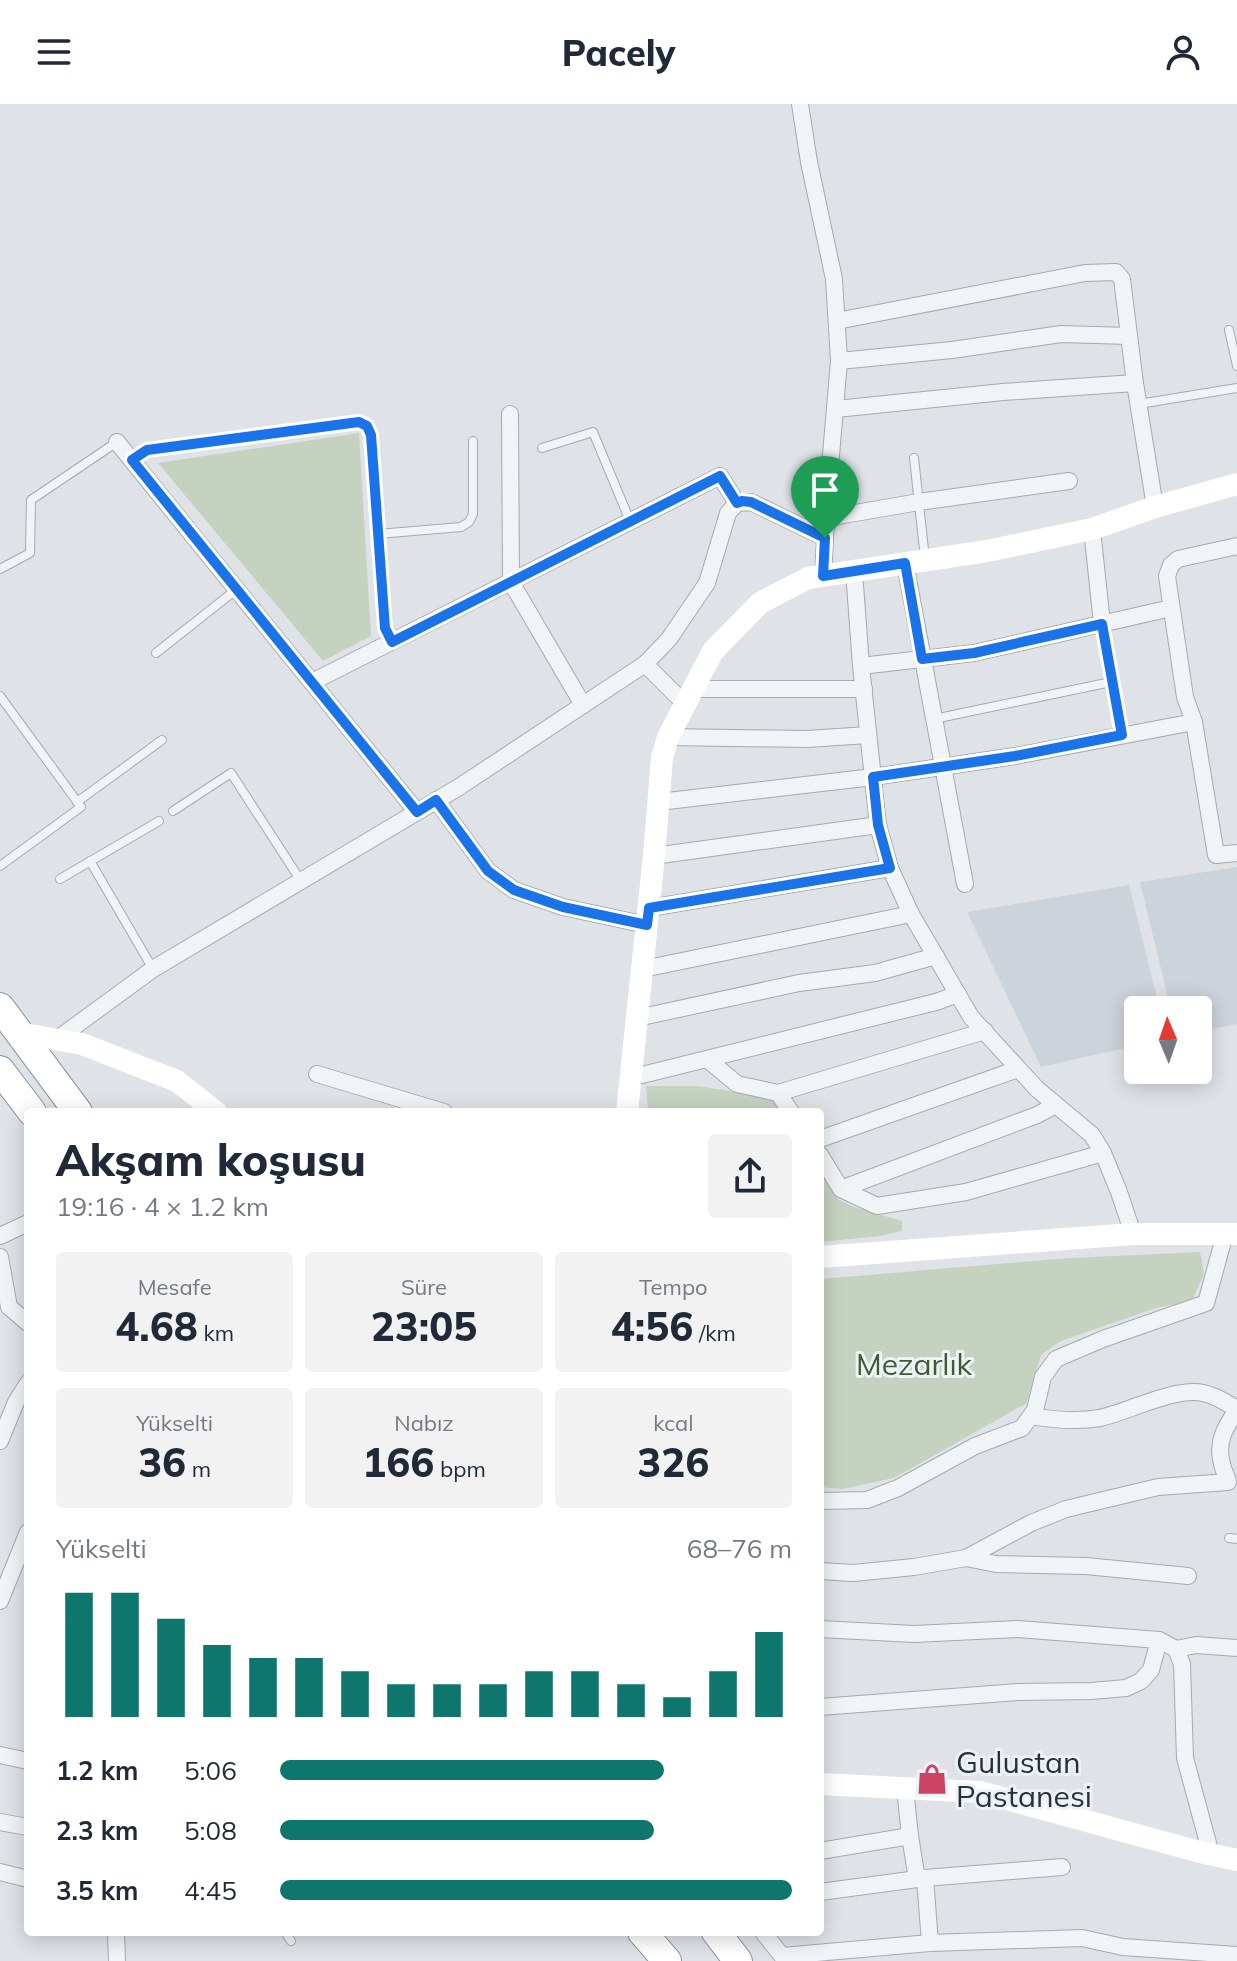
<!DOCTYPE html>
<html lang="tr">
<head>
<meta charset="utf-8">
<style>
	:root { --surface:#fff; --page:#f2f2f3; --text:#1f2937; --muted:#747a83; --accent:#0f766e }
	body { margin:0; font-family:Mulish,sans-serif; background:var(--page); color:var(--text); height:100vh; display:flex; flex-direction:column; font-size:30px; white-space:nowrap }
	* { box-sizing:border-box; margin:0 }
	p { font-size:26px; color:var(--muted) }
	.icon { flex:none; width:44px; height:44px; fill:none; stroke:currentColor; stroke-width:2; stroke-linecap:round; stroke-linejoin:round }
	.map { position:relative; flex:1; overflow:hidden }
	.panel { position:absolute; left:24px; top:1004px; width:800px; height:828px; display:flex; flex-direction:column; background:var(--surface); border-radius:8px; box-shadow:0 4px 20px #0003 }
	.panel>* { flex:none }
	.needle { width:52px; rotate:358deg }
	.fabs { position:absolute; left:1124px; top:892px; display:grid; gap:16px }
	.fabs a { display:grid; place-items:center; width:88px; height:88px; border-radius:8px; background:var(--surface); box-shadow:0 4px 20px #0003; font-size:40px }
	.pin { position:absolute; display:grid; place-items:center; width:68px; height:68px; color:#fff; margin:-82px -34px; border-radius:50% 50% 50% 0; rotate:-45deg; box-shadow:0 0 8px #0007 }
	.pin .icon { rotate:45deg }
	.round { display:grid; place-items:center; flex:none; width:84px; height:84px; border-radius:8px; background:var(--page) }
	.summary { display:flex; align-items:center; justify-content:space-between; height:136px; padding:0 32px }
	h1 { font-size:44px; font-weight:800; line-height:60px }
	.figures { display:grid; grid-template-columns:repeat(3,1fr); gap:12px; height:136px; padding:8px 32px }
	.figures div { display:grid; align-content:center; border-radius:8px; background:var(--page); text-align:center }
	.figures b { font-size:40px; font-weight:800 }
	.figures small { font-size:22px; font-weight:400 }
	.figures p { font-size:22px }
	.chart { height:224px; padding:16px 32px }
	.chart p { display:flex; justify-content:space-between }
	.chart svg { width:100%; height:144px; margin-top:8px; stroke:var(--accent); stroke-width:6 }
	ul { padding:0 32px; list-style:none; font-size:26px }
	li { display:grid; grid-template-columns:128px 96px 1fr; align-items:center; height:60px }
	li i { height:20px; border-radius:10px; background:var(--accent) }
	header { display:flex; justify-content:space-between; align-items:center; height:104px; padding:0 32px; background:var(--surface); font-size:36px; font-weight:800 }
	.map>svg:first-child { display:block }
	.built { fill:#cdd3da }
	.green { fill:#c6d2c0 }
	.lines { fill:none; stroke-linecap:round; stroke-linejoin:round }
	.lane-casing { stroke:#a4aab2; stroke-width:10 }
	.street-casing { stroke:#a4aab2; stroke-width:18 }
	.highway-casing { stroke:#86929e; stroke-width:30 }
	.lane { stroke:#f1f4f6; stroke-width:8 }
	.street { stroke:#f1f4f6; stroke-width:16 }
	.secondary { stroke:#fff; stroke-width:22 }
	.highway { stroke:#fff; stroke-width:28 }
	.route-casing { stroke:#fff; stroke-width:16 }
	.route { stroke:#1a73e8; stroke-width:10 }
	.labels { text-anchor:middle; dominant-baseline:central; stroke-width:6; stroke-linejoin:round; paint-order:stroke }
	.park-label { font-size:30px; fill:#3f5a35; stroke:#eef2f6 }
	.poi-label { font-size:30px; fill:#28323f; stroke:#eef2f6; text-anchor:start }
</style>
</head>
<body>
<header><svg class="icon" aria-label="menu" viewBox="0 0 24 24"><path d="M4 6h16M4 12h16M4 18h16"/></svg>Pacely<svg class="icon" aria-label="person" viewBox="0 0 24 24"><circle cx="12" cy="8" r="4"/><path d="M4 21q1-7 8-7t8 7"/></svg></header>
<div class="map">
<svg width="1237" height="1857" viewBox="0 0 1237 1857">
	<rect width="100%" height="100%" fill="#dfe3e8"/>
	<g class="built">
		<polygon points="1237,763 1237,920 1198,928 1198,906 1171,906 1140,778"/>
		<polygon points="1129,781 1160,906 1138,906 1138,941 1041,963 967,808"/>
	</g>
	<g class="green">
		<polygon points="359,329 371,532 323,557 158,359"/>
		<polygon points="646,982 696,982 773,993 779,1008 648,1008"/>
		<polygon points="820,1065 838,1095 854,1103 902,1117 902,1127 880,1132 820,1138"/>
		<polygon points="1200,1148 1204,1170 1192,1197 1156,1204 1061,1237 1041,1251 1027,1299 894,1374 843,1385 820,1383 820,1175 1070,1154"/>
	</g>
	<g class="lines">
		<defs>
			<g id="lane">
				<polyline points="1229,226 1237,262"/>
				<polyline points="1139,300 1237,284"/>
				<polyline points="542,344 593,328 630,417"/>
				<polyline points="914,354 925,455"/>
				<polyline points="132,356 147,346 359,318 367,322 371,331 385,524 391,537"/>
				<polyline points="378,430 461,423 469,418 473,410 473,337"/>
				<polyline points="0,465 30,449 31,396 117,338"/>
				<polyline points="1102,520 1122,631"/>
				<polyline points="156,549 237,485"/>
				<polyline points="0,592 81,703 0,762"/>
				<polyline points="934,615 1111,578"/>
				<polyline points="77,698 162,636"/>
				<polyline points="173,707 231,669 301,777"/>
				<polyline points="90,757 153,865"/>
				<polyline points="60,775 159,717"/>
				<polyline points="1229,1434 1237,1435"/>
				<polyline points="285,1828 291,1837"/>
			</g>
			<g id="street">
				<polyline points="800,0 809,58 834,175 839,257 827,398 823,472"/>
				<polyline points="837,217 1085,169 1116,168 1122,175 1135,279 1155,403"/>
				<polyline points="839,257 952,246 1061,230 1129,232"/>
				<polyline points="836,305 1003,288 1135,279"/>
				<polyline points="510,310 511,478 583,601"/>
				<polyline points="117,338 417,708"/>
				<polyline points="826,414 919,398 1069,377"/>
				<polyline points="1092,425 1102,520"/>
				<polyline points="1237,442 1178,455 1171,461 1167,472 1185,593 1194,618 1216,751 1237,749"/>
				<polyline points="905,459 965,780"/>
				<polyline points="854,467 861,562 878,721 890,764 911,810 971,913 1037,985 1092,1031 1103,1049 1119,1088 1133,1130"/>
				<polyline points="645,560 678,593 686,599"/>
				<polyline points="861,562 974,549 1171,504"/>
				<polyline points="312,578 720,372 737,399"/>
				<polyline points="694,585 864,585"/>
				<polyline points="668,633 807,635 868,631"/>
				<polyline points="436,696 488,767 514,786 563,803 647,821"/>
				<polyline points="659,698 873,673 1015,652 1194,618"/>
				<polyline points="654,752 878,721"/>
				<polyline points="649,804 890,764"/>
				<polyline points="643,865 911,810"/>
				<polyline points="637,914 799,879 875,869 936,852"/>
				<polyline points="56,936 153,865 459,683 645,560 669,535 707,479 728,409 737,399 751,398 825,434"/>
				<polyline points="707,955 737,980 778,989 791,1008"/>
				<polyline points="317,970 444,1008"/>
				<polyline points="642,971 936,898 958,890"/>
				<polyline points="778,989 985,927"/>
				<polyline points="820,1035 1018,965"/>
				<polyline points="820,1051 841,1085 877,1102 966,1088 1103,1049"/>
				<polyline points="841,1085 1037,1011 1056,1001"/>
				<polyline points="0,1132 28,1119"/>
				<polyline points="0,1153 9,1203 28,1219"/>
				<path d="M1031,1312C1054,1316 1076,1318 1100,1314C1127,1308 1176,1283 1203,1289C1215,1291 1227,1299 1237,1305"/>
				<polyline points="0,1337 16,1298 28,1279"/>
				<polyline points="820,1397 867,1396 898,1384 975,1342 1022,1324 1035,1306 1043,1273 1056,1255 1103,1235 1206,1199 1225,1130"/>
				<polyline points="966,1454 996,1460 1086,1462 1188,1472"/>
				<path d="M820,1467L853,1469L914,1463L966,1454L1031,1419L1066,1405L1158,1383L1228,1378C1227,1371 1223,1367 1222,1360C1216,1338 1225,1323 1237,1306"/>
				<polyline points="0,1497 28,1428"/>
				<polyline points="820,1525 914,1530 1018,1525 1159,1536 1176,1545 1182,1560 1185,1654 1211,1750"/>
				<polyline points="1176,1545 1196,1541 1237,1544"/>
				<polyline points="820,1603 1018,1588 1091,1587 1126,1584 1141,1577 1151,1566 1159,1536"/>
				<polyline points="0,1651 28,1657"/>
				<polyline points="0,1718 28,1723"/>
				<polyline points="910,1732 917,1775"/>
				<polyline points="820,1747 910,1732 905,1684"/>
				<polyline points="0,1768 28,1775"/>
				<polyline points="925,1774 930,1839"/>
				<polyline points="820,1788 925,1774 1062,1763"/>
				<polyline points="116,1828 117,1857"/>
				<polyline points="763,1828 782,1852 930,1839 1082,1834 1123,1843 1237,1851"/>
			</g>
			<g id="highway">
				<polyline points="0,903 78,1008"/>
				<polyline points="0,966 32,1008"/>
				<polyline points="642,1828 667,1857"/>
				<polyline points="716,1828 738,1857"/>
			</g>
		</defs>
		<use href="#lane" class="lane-casing"/>
		<use href="#street" class="street-casing"/>
		<use href="#highway" class="highway-casing"/>
		<use href="#lane" class="lane"/>
		<use href="#street" class="street"/>
		<g class="secondary">
			<polyline points="18,929 82,940 177,977 216,1008"/>
			<polyline points="627,1008 654,752 662,654 668,633 713,547 760,499 808,474 987,447 1092,425 1155,403 1237,380"/>
			<polyline points="820,1153 1133,1130 1237,1130"/>
			<polyline points="820,1680 981,1688 1196,1747 1237,1756"/>
		</g>
		<use href="#highway" class="highway"/>
	</g>
	<g class="lines">
		<defs>
			<polygon id="route" points="359,318 367,322 371,331 385,524 392,538 720,372 737,399 742,397 751,398 825,434 823,472 905,459 922,555 974,549 1102,520 1122,631 1015,652 873,673 878,721 890,764 649,804 647,821 563,803 514,786 488,767 436,696 417,708 132,356 147,346"/>
		</defs>
		<use href="#route" class="route-casing"/>
		<use href="#route" class="route"/>
	</g>
	<defs>
		<symbol id="shop-bare" viewBox="-9 -9 18 18"><path d="M-5-2.5h2.3a2.7 3.5 0 0 1 5.4 0H5L5.5 6h-11ZM-1.5-2.5h3a1.5 2.3 0 0 0-3 0Z" fill="#cc4464" stroke="#eef2f6" stroke-width="2.5" paint-order="stroke"/></symbol>
	</defs>
	<g fill-rule="evenodd">
		<use href="#shop-bare" x="910" y="1653" width="44" height="44"/>
	</g>
	<g class="labels">
		<g class="park-label">
			<text x="914" y="1260">Mezarlık</text>
		</g>
		<g class="poi-label">
			<text x="956" y="1658">Gulustan<tspan x="956" dy="34">Pastanesi</tspan></text>
		</g>
	</g>
</svg>
<div class="fabs">
<a><svg class="needle" viewBox="-14 -14 28 28"><path d="M0-13l5 13h-10z" fill="#e53935"/><path d="M0 13l5-13h-10z" fill="#747a83"/></svg></a>
</div>
<div class="pin" style="left:825px;top:434px;background:#1e9e55"><svg class="icon" aria-label="arrive" viewBox="0 0 24 24"><path d="M6 21V4h12l-3 4 3 4H6"/></svg></div>
<section class="panel">
<div class="summary"><div><h1>Akşam koşusu</h1><p>19:16 · 4 × 1.2 km</p></div><a class="round"><svg class="icon" aria-label="share" viewBox="0 0 24 24"><path d="M12 15V3M7 8l5-5 5 5M5 13v7h14v-7"/></svg></a></div>
<div class="figures">
<div><p>Mesafe</p><b>4.68<small> km</small></b></div>
<div><p>Süre</p><b>23:05</b></div>
<div><p>Tempo</p><b>4:56<small> /km</small></b></div>
</div>
<div class="figures">
<div><p>Yükselti</p><b>36<small> m</small></b></div>
<div><p>Nabız</p><b>166<small> bpm</small></b></div>
<div><p>kcal</p><b>326</b></div>
</div>
<div class="chart"><p><span>Yükselti</span>68–76 m</p>
<svg viewBox="0 0 160 44" preserveAspectRatio="none"><path d="M5 44V6M15 44V6M25 44V14M35 44V22M45 44V26M55 44V26M65 44V30M75 44V34M85 44V34M95 44V34M105 44V30M115 44V30M125 44V34M135 44V38M145 44V30M155 44V18"/></svg>
</div>
<ul>
<li><b>1.2 km</b>5:06<i style="width:75%"></i></li>
<li><b>2.3 km</b>5:08<i style="width:73%"></i></li>
<li><b>3.5 km</b>4:45<i style="width:100%"></i></li>
</ul>
</section>
</div>
</body>
</html>
